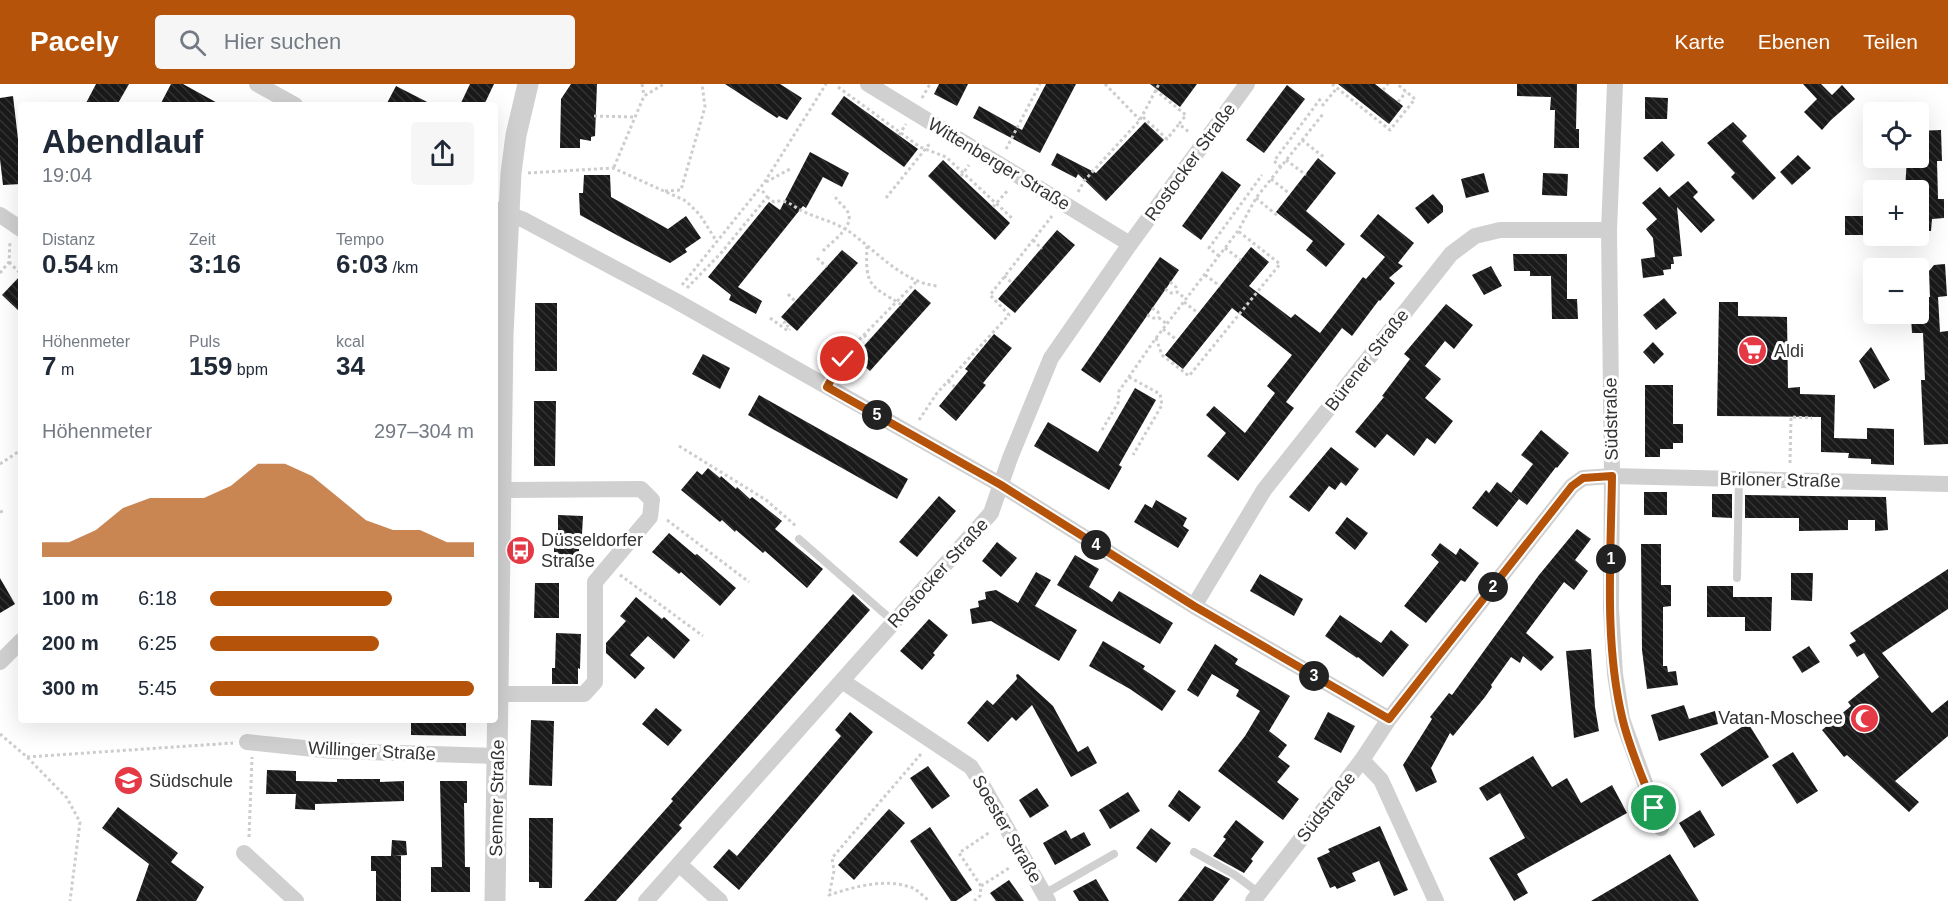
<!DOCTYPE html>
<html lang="de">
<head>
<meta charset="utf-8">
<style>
	:root { --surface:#fff; --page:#f6f6f7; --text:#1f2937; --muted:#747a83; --accent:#b45309 }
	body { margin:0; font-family:Arial,sans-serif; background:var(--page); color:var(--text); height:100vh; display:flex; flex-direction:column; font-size:22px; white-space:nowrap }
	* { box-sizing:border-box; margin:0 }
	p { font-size:20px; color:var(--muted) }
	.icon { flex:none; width:33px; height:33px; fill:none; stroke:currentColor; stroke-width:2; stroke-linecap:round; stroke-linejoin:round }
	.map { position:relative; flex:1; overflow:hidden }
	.drawer { position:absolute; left:18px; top:18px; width:480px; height:621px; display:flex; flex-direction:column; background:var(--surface); border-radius:6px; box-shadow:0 6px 24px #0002 }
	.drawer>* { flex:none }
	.tools { position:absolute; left:1863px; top:18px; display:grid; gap:12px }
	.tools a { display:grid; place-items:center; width:66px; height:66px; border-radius:6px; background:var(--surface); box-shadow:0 6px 24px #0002; font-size:30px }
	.pin { position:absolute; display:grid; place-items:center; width:51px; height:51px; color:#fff; margin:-26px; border:3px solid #fff; border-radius:50%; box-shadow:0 2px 6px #0007 }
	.km { position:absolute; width:30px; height:30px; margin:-15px; border-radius:50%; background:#222; color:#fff; font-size:16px; line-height:30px; text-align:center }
	.round { display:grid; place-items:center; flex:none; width:63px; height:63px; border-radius:6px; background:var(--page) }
	.summary { display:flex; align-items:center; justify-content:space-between; height:102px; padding:0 24px }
	h1 { font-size:33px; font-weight:700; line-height:45px }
	.stats { display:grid; grid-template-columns:repeat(3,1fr); gap:9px; height:102px; padding:6px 24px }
	.stats div { display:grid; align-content:center }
	.stats b { font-size:26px; font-weight:700 }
	.stats small { font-size:16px; font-weight:400 }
	.stats p { font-size:16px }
	.chart { height:168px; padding:12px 24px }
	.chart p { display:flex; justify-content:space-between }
	.chart svg { width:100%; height:108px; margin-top:6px; fill:var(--accent); opacity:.7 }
	ul { padding:0 24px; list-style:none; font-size:20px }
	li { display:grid; grid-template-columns:96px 72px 1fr; align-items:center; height:45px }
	li i { height:15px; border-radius:8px; background:var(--accent) }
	header { display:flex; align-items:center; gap:36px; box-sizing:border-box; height:84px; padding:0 30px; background:var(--accent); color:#fff }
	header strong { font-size:28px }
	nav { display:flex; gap:33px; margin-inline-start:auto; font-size:21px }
	.search { width:420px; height:54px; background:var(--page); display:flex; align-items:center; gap:15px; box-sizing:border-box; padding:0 21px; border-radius:6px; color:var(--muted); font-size:22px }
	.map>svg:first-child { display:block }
	.building { fill:url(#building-back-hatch) }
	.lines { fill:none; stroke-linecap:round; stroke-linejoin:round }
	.path { stroke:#cdcdcd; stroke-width:3; stroke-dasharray:3 3; stroke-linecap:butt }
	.service { stroke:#d0d0d0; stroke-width:8 }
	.minor { stroke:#d0d0d0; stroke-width:16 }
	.tertiary { stroke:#d0d0d0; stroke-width:21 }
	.route-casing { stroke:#fff; stroke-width:12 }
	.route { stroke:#b45309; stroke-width:8 }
	.labels { text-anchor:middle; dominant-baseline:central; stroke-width:6; stroke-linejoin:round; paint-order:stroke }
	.street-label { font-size:18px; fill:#333; stroke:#fff }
	.poi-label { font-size:18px; fill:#333; stroke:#fff; text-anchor:start }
</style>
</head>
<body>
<header>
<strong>Pacely</strong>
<div class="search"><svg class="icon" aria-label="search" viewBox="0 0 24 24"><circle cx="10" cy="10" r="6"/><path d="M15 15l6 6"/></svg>Hier suchen</div>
<nav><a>Karte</a><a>Ebenen</a><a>Teilen</a></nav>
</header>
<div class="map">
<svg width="1948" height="817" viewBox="0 0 1948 817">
	<defs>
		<pattern id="building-back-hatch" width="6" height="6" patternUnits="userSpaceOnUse" patternTransform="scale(1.5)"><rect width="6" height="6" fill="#1a1a1a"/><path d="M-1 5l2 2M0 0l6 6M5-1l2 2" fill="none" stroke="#333"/></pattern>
	</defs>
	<rect width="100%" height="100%" fill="#fff"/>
	<g class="building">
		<polygon points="96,0 129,0 117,21 85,21"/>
		<polygon points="171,0 183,0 221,21 160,21"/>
		<polygon points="470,0 494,0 484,21 460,21"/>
		<polygon points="571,0 597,0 595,52 591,53 591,57 580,55 580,64 560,64 561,15"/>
		<polygon points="725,0 780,0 802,14 787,36 779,32 777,34"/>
		<polygon points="939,0 968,0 957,22 934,10"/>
		<polygon points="1046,0 1076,0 1040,69 973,34 979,22 1022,46"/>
		<polygon points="1150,0 1197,0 1180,23"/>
		<polygon points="1338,0 1375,0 1403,22 1389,40"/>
		<polygon points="1517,0 1577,0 1576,45 1579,45 1579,64 1554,64 1555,26 1550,26 1551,13 1517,12"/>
		<polygon points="1803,0 1821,0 1832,11 1842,1 1855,15 1831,36 1822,46 1804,28 1817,15"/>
		<polygon points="1287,1 1305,15 1264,69 1246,56"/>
		<polygon points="396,2 433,21 386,21"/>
		<polygon points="13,12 18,55 21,55 21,100 3,101 0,75 0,14"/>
		<polygon points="844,12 918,65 904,83 831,30"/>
		<polygon points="1645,13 1668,14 1667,35 1645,35"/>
		<polygon points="1145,38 1164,56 1106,117 1078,90 1076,94 1051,81 1057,69 1096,89"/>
		<polygon points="1733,38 1747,52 1742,57 1776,94 1753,116 1731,93 1735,89 1707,59"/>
		<polygon points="1941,46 1942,77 1937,77 1938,115 1944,115 1944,134 1932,135 1931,147 1918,147 1918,106 1905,106 1907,74 1918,74 1918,47"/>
		<polygon points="1662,57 1675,71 1657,88 1643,74"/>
		<polygon points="810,68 849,89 842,103 823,93 806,124 803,122 738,203 762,217 756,230 729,216 731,211 708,193 769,118 780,126"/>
		<polygon points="1798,71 1811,84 1792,101 1780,88"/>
		<polygon points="1318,74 1336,89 1306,127 1345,160 1326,183 1306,166 1313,157 1276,128"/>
		<polygon points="943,76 1010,139 995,156 928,92"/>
		<polygon points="1222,87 1241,101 1201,156 1182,142"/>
		<polygon points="1484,89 1489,108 1466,114 1461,95"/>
		<polygon points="1543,89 1568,90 1567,112 1542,111"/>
		<polygon points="584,91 610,91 611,113 668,145 686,132 701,154 685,165 687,168 670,179 624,155 580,131 579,109 583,109"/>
		<polygon points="1688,97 1698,108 1693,113 1715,136 1701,149 1677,123 1682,172 1673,173 1674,180 1671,180 1671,185 1663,186 1664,191 1643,194 1641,175 1655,173 1653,154 1646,145 1657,135 1642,119 1660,103 1669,113"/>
		<polygon points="1433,110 1443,122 1443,128 1428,140 1415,124"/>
		<polygon points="1378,130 1414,159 1398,179 1403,182 1389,194 1395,199 1380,217 1379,216 1352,252 1342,244 1286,318 1294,324 1238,397 1207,372 1226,349 1206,331 1214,322 1245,349 1275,309 1267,302 1292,271 1232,224 1183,285 1165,271 1251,163 1269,178 1249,202 1291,234 1295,230 1320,249 1363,193 1366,195 1385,173 1360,152"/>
		<polygon points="1845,132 1865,132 1865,135 1874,135 1874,148 1865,148 1865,151 1845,151"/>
		<polygon points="1057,146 1075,161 1015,229 998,215"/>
		<polygon points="842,166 858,179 797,247 781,233"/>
		<polygon points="1513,170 1567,170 1567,215 1577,215 1578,235 1552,235 1551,192 1530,192 1530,187 1514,187"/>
		<polygon points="1160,173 1179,186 1100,299 1081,286"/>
		<polygon points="1945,180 1947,212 1938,213 1940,248 1948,247 1948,360 1924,361 1921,296 1925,296 1923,249 1912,249 1911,233 1913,233 1913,230 1918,230 1918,214 1930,213 1929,187 1934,181"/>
		<polygon points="1491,182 1502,202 1484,211 1472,191"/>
		<polygon points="21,191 21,229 2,211"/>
		<polygon points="915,205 931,219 870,287 854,273"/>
		<polygon points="1664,214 1677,229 1656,246 1643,231"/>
		<polygon points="1719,218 1738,218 1738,232 1787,233 1788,304 1800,303 1800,310 1835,311 1834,354 1867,355 1867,344 1894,345 1894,381 1871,380 1871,375 1848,374 1849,369 1821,368 1821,333 1717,332"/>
		<rect x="535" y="219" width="22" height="68"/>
		<polygon points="1446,220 1473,241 1454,265 1445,257 1425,282 1441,295 1425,314 1453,337 1435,360 1427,354 1414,372 1387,350 1375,364 1355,348 1384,313 1382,312 1410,275 1404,270"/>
		<polygon points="994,250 1012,264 983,299 986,301 956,337 939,322 968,287 965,285"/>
		<polygon points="1653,258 1664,270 1654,280 1643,268"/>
		<polygon points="1871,263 1890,296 1874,305 1859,277"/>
		<polygon points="703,270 730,284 720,305 692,290"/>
		<polygon points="1645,301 1673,301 1673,340 1683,340 1683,359 1673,359 1673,365 1660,365 1660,373 1645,373"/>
		<polygon points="1135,304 1156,316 1119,381 1122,383 1109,406 1034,362 1048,338 1098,368"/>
		<polygon points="759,311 908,395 897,415 748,331"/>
		<polygon points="534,317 556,317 555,382 534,382"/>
		<polygon points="1541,346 1569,369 1557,384 1556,383 1527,421 1511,409 1533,380 1521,371"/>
		<polygon points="1331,363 1359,385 1346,402 1341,398 1335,406 1329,402 1309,428 1289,413"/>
		<polygon points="708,384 720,394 721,392 736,405 737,403 750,415 752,413 782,437 775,445 823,485 807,504 765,467 763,469 736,446 735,448 722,436 720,438 681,406 697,387 702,391"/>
		<polygon points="1497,398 1519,415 1497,443 1472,424 1486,406 1489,409"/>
		<rect x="1644" y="408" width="23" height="23"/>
		<polygon points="1712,410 1732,410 1732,434 1712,433"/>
		<polygon points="1745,411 1886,413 1888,446 1875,447 1875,436 1848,436 1848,446 1799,447 1799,434 1745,434"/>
		<polygon points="939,412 956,427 917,473 899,458"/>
		<polygon points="1156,416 1187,434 1183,442 1189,446 1178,464 1134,438 1145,420 1152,424"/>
		<polygon points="558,431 583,432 582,450 579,450 579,484 554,484 554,449 558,449"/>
		<polygon points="1347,433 1368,449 1355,466 1335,449"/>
		<polygon points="1577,445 1591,455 1575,476 1588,487 1574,506 1564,498 1526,549 1554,573 1541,587 1523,572 1520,579 1511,573 1491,601 1492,603 1485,613 1453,652 1450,649 1431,684 1437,698 1416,708 1403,681 1432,635 1430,633 1449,609 1452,611 1539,491"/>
		<polygon points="669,449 695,471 697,470 736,504 720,522 681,488 679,490 652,468"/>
		<polygon points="997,458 1017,474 1001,493 982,477"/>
		<polygon points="1440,459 1456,471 1460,464 1479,479 1465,498 1461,496 1426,539 1404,522 1439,478 1431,471"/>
		<polygon points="1641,460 1661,460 1661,501 1671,501 1671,522 1663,523 1663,582 1667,582 1668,588 1676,587 1678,601 1647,605 1642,566"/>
		<polygon points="1075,471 1099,485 1089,503 1112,518 1119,507 1173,539 1160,560 1057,501"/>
		<polygon points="1948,485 1948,525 1882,569 1932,629 1948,616 1948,652 1895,697 1919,718 1909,728 1847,671 1844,673 1822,646 1851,622 1848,618 1879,593 1864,569 1857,573 1849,561 1856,557 1850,549"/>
		<polygon points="1036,488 1051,496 1035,522 1077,546 1059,577 991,537 972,540 970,525 979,523 978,517 986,515 985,508 996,506 1018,519"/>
		<polygon points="1791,489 1813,489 1812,517 1791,516"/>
		<polygon points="1260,490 1303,515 1294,532 1250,507"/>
		<polygon points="0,494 15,520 0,529"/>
		<polygon points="535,499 559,499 559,534 534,534"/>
		<polygon points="1707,502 1733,502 1733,513 1772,513 1771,547 1745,547 1745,533 1707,533"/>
		<polygon points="853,510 870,526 679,741 682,744 616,817 584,817 673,717 671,715"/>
		<polygon points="636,513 662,535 664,533 690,556 674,575 648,552 630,571 645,584 635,595 606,569 606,559 626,537 620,532"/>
		<polygon points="1340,531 1381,559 1391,546 1409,561 1383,593 1358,573 1357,574 1325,552"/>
		<polygon points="929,535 948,551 933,569 935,571 922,586 900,567"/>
		<polygon points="556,549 581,550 580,585 578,584 578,600 552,600 552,584 555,584"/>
		<polygon points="1103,557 1145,582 1143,585 1176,607 1162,627 1130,605 1089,582"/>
		<polygon points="1215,560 1238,575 1235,580 1290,612 1269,647 1287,661 1278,673 1290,682 1277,698 1299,715 1283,736 1218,687 1245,652 1260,627 1236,612 1239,606 1212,590 1198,613 1187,606"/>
		<polygon points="1809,562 1820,578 1802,589 1792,573"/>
		<polygon points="1591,565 1595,623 1599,647 1574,654 1566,567"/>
		<polygon points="1018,590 1053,622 1078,668 1088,662 1097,679 1071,693 1032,621 1016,637 1012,633 988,658 967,639 987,616 993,621 1017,595 1016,591"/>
		<polygon points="1684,621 1689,635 1715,627 1718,640 1659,657 1651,631"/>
		<polygon points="656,624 682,646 668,662 642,640"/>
		<polygon points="850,628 873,648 739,806 713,783 729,765 737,772 841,652 835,646"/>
		<polygon points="1328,628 1355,642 1341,669 1314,655"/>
		<polygon points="441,636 466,636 466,652 411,651 411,638 441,638"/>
		<polygon points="531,636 554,637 552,702 529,701"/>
		<polygon points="1748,639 1769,673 1722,703 1700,670"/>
		<polygon points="1793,668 1818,707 1797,720 1772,681"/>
		<polygon points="1533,672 1552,703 1567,694 1581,719 1612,701 1627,729 1517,790 1528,809 1514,817 1489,774 1525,754 1500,709 1487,717 1479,704"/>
		<polygon points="928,682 950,712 932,725 910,694"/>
		<polygon points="267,686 296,687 296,697 337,698 337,695 380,695 380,698 404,697 404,717 315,720 315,726 295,725 296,710 266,710"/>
		<polygon points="440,697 467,697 467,719 464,719 465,783 470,783 470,808 431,808 431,783 442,783"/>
		<polygon points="1037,704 1049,722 1030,734 1019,716"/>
		<polygon points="1179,706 1201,723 1189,738 1168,722"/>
		<polygon points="1128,708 1140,727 1110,745 1099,726"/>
		<polygon points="118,723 178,769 171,778 204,803 196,817 136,817 149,780 102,744"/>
		<polygon points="889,725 905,739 854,796 838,781"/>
		<polygon points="1700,726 1715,751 1694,764 1679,739"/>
		<polygon points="529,734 553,734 552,804 539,804 539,798 529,798"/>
		<polygon points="1236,736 1264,758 1251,775 1253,777 1244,789 1213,772 1226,755 1223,753"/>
		<polygon points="1380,742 1408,806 1394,812 1379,777 1352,789 1356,797 1337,805 1335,802 1330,804 1317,774 1330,768 1328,765"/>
		<polygon points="930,743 972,806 956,817 951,817 910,757"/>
		<polygon points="1151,744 1171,759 1156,779 1136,764"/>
		<polygon points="1066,746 1071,755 1084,748 1091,761 1055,781 1043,759"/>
		<polygon points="392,756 406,757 407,771 394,772 401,772 401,817 376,817 376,787 371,787 371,772 391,772"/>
		<polygon points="1670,770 1699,817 1591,817 1627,796"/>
		<polygon points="1205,782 1230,795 1213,817 1178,817"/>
		<polygon points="1096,795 1109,817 1079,817 1073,807"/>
		<polygon points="1009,796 1024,817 996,817 990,809"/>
	</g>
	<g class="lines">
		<g class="path">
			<polyline points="642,0 644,12"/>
			<polyline points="1105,0 1140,36"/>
			<polyline points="1332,0 1390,46 1415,15 1397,0"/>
			<polyline points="838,3 920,63 946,73 1014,136"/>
			<polyline points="1155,6 1186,31 1179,40 1190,49"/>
			<polyline points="1383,6 1388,0"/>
			<polyline points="922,14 930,0"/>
			<polyline points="1398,18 1406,8"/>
			<polyline points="1322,22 1337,4"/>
			<polyline points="594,32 634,33"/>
			<polyline points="1143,33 1167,55 1179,40"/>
			<polyline points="899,51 906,40"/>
			<polyline points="1302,56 1325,74"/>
			<polyline points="1006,65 1040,0"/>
			<polyline points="1286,76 1306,91"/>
			<polyline points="614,83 644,12 664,0"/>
			<polyline points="1281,83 1274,77 1321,14"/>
			<polyline points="528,89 613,84 686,117 700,131 717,158"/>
			<polyline points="961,92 969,81"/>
			<polyline points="1271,95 1290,110"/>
			<polyline points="766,98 790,85"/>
			<polyline points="665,107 681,106 705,23 702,0"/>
			<polyline points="1078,108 1084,97 1140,36 1159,0"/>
			<path d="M767,113L774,118C787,114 793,123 804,128C818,134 834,138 847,146C876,166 901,198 937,202"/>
			<polyline points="886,114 931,58"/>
			<polyline points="1256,114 1279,133"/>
			<polyline points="993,123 1009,105"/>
			<polyline points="1033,156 1042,165"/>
			<path d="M867,162C865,203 870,201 902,221"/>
			<polyline points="1225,164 1241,176"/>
			<path d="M823,167C833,156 858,141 846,125C841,119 837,118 834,110"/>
			<polyline points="1219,172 1209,164 1262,91"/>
			<polyline points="817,174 827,183"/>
			<polyline points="9,178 21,190"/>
			<polyline points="0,189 9,178 10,158"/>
			<polyline points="1205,191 1220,202"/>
			<polyline points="1004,192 1011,198"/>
			<polyline points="1170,198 1176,203 1177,208"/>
			<polyline points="682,201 764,99 826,0"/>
			<polyline points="687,204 721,169 767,113 761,105"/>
			<polyline points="1165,205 1171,209 1177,208 1186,215"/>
			<polyline points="788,210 795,217"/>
			<polyline points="1184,218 1198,229"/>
			<polyline points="1152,224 1158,228 1159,234"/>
			<polyline points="1147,231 1153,234 1159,234 1167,240"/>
			<polyline points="770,234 788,247 790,245"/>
			<polyline points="786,237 784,239 790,244"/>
			<polyline points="1163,245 1177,256"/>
			<polyline points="864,251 869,256"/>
			<polyline points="1156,254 1162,271 1189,292 1280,180 1238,147"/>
			<polyline points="843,275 860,287 862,284"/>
			<polyline points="859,278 857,280 862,284"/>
			<polyline points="834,289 849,266 917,197"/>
			<polyline points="1129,293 1160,310 1162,321 1133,371"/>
			<polyline points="948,297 955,303"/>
			<polyline points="919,336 937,309 1009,231 990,211 1052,132"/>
			<polyline points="1102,346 1118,319 1119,307 1156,254 1238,147 1256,114 1323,30"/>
			<polyline points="679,362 766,416 796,442"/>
			<polyline points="1790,379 1791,333 1812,334"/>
			<polyline points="0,380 21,366"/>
			<polyline points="0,428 3,427"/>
			<polyline points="667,436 749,498"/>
			<polyline points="620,491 703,552"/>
			<polyline points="0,650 27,673 67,714 80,738 70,817"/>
			<path d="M921,670L832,774L834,787L829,811C854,803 884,794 910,803C917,805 923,812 929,817"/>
			<polyline points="27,673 233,659"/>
			<polyline points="249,753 252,673"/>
			<polyline points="981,802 1009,784"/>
			<polyline points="974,817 980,812 981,802 959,769 990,748"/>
		</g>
		<g class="service">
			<polyline points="799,455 894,538"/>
			<polyline points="1737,494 1739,395"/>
			<polyline points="1194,768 1235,791 1259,809"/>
			<polyline points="1044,810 1114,770"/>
		</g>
		<g class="minor">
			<polyline points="257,0 295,21"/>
			<polyline points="868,0 1130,160"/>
			<polyline points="1615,0 1609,146 1612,392 1611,525 1615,590 1622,635 1661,744"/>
			<polyline points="495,125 524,136 676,217 1001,401 1194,522 1389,635"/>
			<polyline points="0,131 21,145"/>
			<polyline points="1194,522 1264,406 1451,170 1475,152 1500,146 1609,146"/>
			<polyline points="0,578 21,557"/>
			<polyline points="842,597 971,683 980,697 1048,817"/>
			<polyline points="498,610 584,610 595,598 595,498 650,433 652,416 641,405 501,406"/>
			<polyline points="247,658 333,667 497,672"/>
			<polyline points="1362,676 1381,696 1436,817"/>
			<polyline points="244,769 296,817"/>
			<polyline points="679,780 720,817"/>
			<polyline points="646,817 991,429 1010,374 1051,274 1130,160 1247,0"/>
			<polyline points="1253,817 1362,676 1389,635 1572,402 1583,394 1612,392 1948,400"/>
		</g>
		<polyline class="tertiary" points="495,817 503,250 511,89 516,51 528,0"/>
	</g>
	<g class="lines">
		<defs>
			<path id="route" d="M843,275L827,303L1001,401L1194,522L1389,635L1572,402L1583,394L1612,392C1611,471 1604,557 1622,633C1629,664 1643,694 1654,724"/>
		</defs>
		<use href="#route" class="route-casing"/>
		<use href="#route" class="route"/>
	</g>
	<defs>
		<symbol id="supermarket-disc" viewBox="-11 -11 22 22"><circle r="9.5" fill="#e63946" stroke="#fff"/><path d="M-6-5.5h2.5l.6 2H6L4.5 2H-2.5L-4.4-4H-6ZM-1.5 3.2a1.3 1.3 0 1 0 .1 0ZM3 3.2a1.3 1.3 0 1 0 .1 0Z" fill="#fff"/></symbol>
		<symbol id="bus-disc" viewBox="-11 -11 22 22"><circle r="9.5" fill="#e63946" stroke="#fff"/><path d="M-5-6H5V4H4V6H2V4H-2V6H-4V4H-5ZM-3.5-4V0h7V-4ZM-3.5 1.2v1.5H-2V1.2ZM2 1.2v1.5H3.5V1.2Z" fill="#fff"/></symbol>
		<symbol id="mosque-disc" viewBox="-11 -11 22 22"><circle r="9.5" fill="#e63946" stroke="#fff"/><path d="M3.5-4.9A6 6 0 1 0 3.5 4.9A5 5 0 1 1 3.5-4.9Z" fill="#fff"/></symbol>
		<symbol id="school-disc" viewBox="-11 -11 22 22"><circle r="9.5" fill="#e63946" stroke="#fff"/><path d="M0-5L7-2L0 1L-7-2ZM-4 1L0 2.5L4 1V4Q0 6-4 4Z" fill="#fff"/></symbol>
	</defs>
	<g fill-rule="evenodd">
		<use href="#supermarket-disc" x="1736" y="250" width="33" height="33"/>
		<use href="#bus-disc" x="504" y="450" width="33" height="33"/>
		<use href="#mosque-disc" x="1848" y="618" width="33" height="33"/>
		<use href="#school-disc" x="112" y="680" width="33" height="33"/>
	</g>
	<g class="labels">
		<g class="street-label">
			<text transform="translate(1190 78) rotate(-54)">Rostocker Straße</text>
			<text transform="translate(999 80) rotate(31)">Wittenberger Straße</text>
			<text transform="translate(1367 276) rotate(-52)">Bürener Straße</text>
			<text transform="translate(1611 335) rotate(-91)">Südstraße</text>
			<text transform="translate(1780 396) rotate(1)">Briloner Straße</text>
			<text transform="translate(938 489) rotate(-48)">Rostocker Straße</text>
			<text transform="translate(372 667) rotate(3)">Willinger Straße</text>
			<text transform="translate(497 714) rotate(-89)">Senner Straße</text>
			<text transform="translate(1326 723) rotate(-52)">Südstraße</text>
			<text transform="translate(1007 745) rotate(60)">Soester Straße</text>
		</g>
		<g class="poi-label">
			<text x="1774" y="267">Aldi</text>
			<text x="541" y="456">Düsseldorfer<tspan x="541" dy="21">Straße</tspan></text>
			<text x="1843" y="634" text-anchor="end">Vatan-Moschee</text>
			<text x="149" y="697">Südschule</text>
		</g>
	</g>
</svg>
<div class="tools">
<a><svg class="icon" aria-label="locate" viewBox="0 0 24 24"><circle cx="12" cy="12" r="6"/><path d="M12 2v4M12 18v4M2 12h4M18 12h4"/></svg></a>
<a>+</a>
<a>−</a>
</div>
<div class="pin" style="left:1654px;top:724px;background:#1e9e55"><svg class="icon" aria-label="arrive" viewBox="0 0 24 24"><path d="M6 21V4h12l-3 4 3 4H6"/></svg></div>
<div class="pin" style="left:843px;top:275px;background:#d93025"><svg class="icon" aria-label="check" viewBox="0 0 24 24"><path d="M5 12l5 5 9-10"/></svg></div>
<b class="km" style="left:1611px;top:475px">1</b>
<b class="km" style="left:1493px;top:503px">2</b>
<b class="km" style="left:1314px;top:592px">3</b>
<b class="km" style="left:1096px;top:461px">4</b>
<b class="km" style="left:877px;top:331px">5</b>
<section class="drawer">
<div class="summary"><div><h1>Abendlauf</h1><p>19:04</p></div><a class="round"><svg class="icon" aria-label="share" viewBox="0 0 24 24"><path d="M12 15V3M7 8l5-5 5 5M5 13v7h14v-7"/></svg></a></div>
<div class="stats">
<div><p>Distanz</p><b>0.54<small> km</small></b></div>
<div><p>Zeit</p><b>3:16</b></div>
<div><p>Tempo</p><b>6:03<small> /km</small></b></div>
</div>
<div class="stats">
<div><p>Höhenmeter</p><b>7<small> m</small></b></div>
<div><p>Puls</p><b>159<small> bpm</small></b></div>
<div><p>kcal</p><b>34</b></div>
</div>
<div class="chart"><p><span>Höhenmeter</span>297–304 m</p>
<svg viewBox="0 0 160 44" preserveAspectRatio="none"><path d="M0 44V38L10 38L20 33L30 24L40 20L50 20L60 20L70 15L80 6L90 6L100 11L110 20L120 29L130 33L140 33L150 38L160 38V44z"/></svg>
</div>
<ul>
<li><b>100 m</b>6:18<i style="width:69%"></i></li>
<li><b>200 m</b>6:25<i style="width:64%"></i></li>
<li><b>300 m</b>5:45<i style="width:100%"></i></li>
</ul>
</section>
</div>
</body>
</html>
